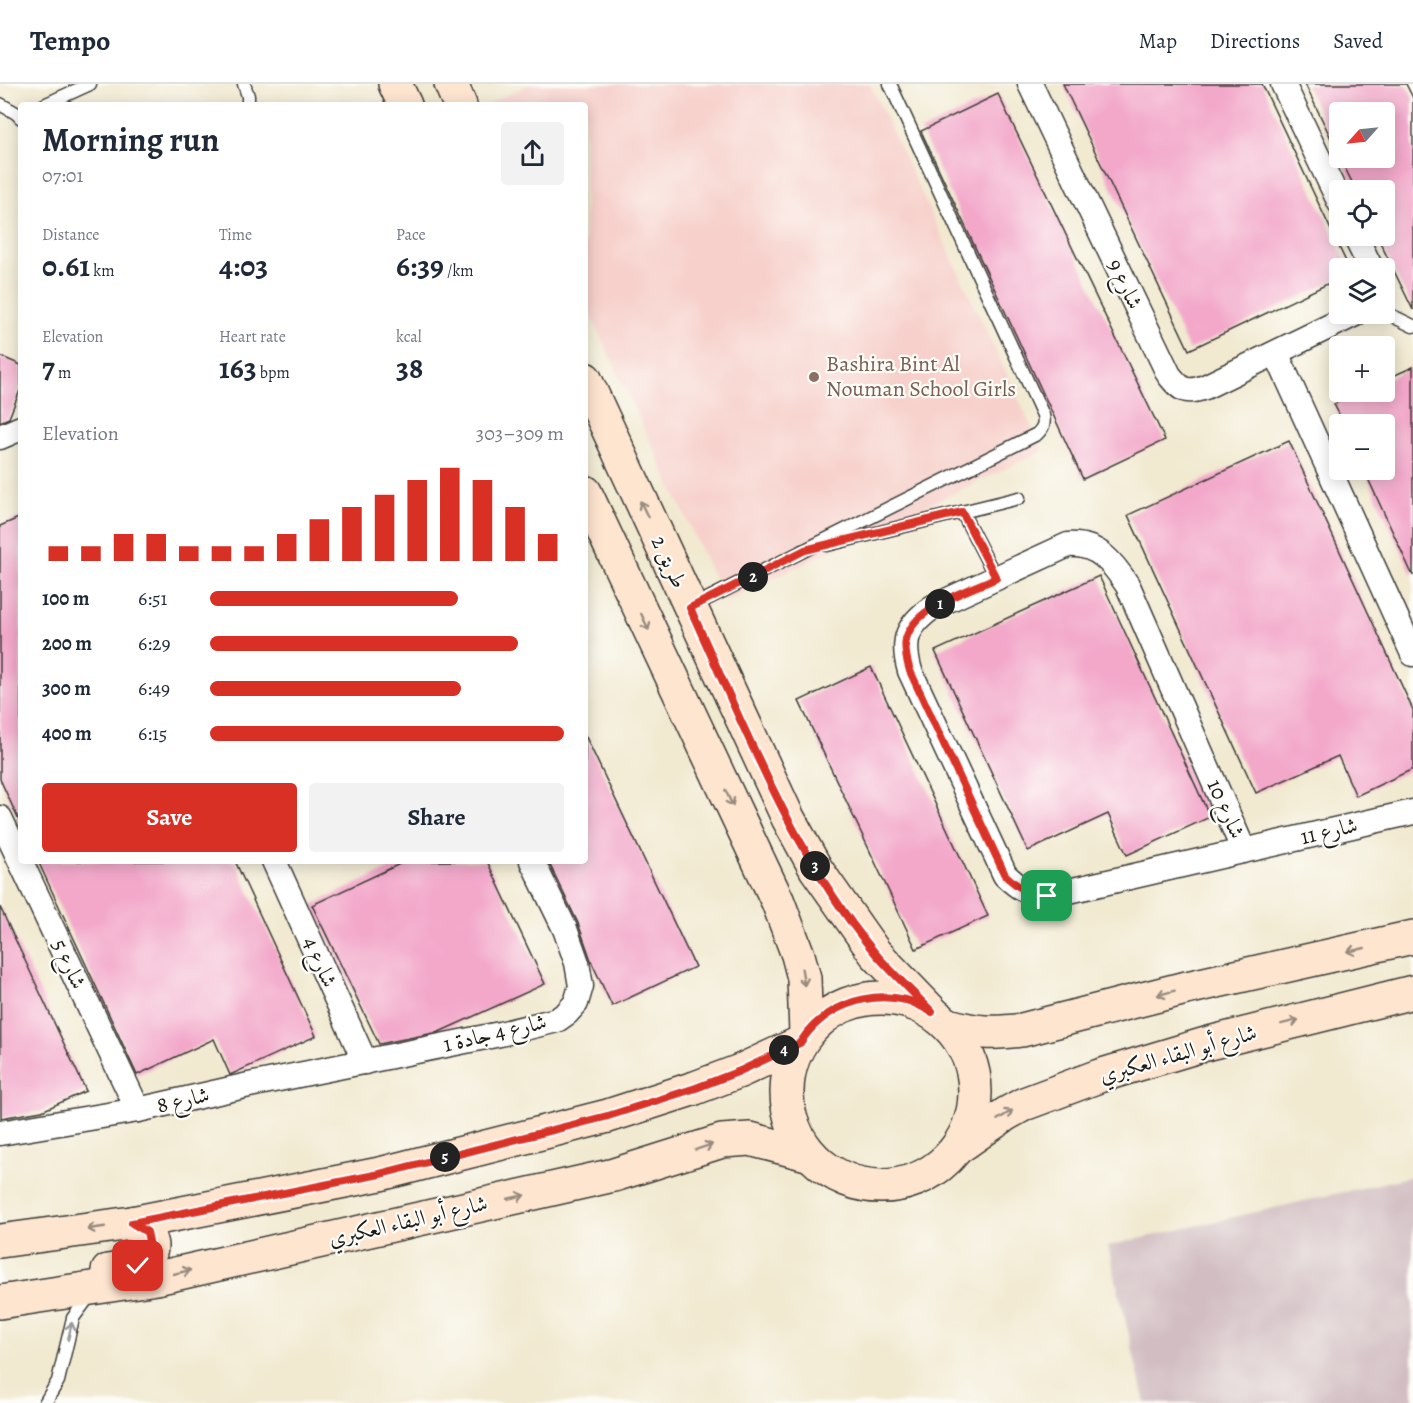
<!DOCTYPE html>
<html lang="en">
<head>
<meta charset="utf-8">
<style>
	:root { --surface:#fff; --page:#f2f2f3; --text:#1f2937; --muted:#747a83; --line:#e0e1e3; --accent:#d93025 }
	body { margin:0; font-family:Alegreya,Amiri,serif; background:var(--page); color:var(--text); height:100vh; display:flex; flex-direction:column; font-size:22px; white-space:nowrap }
	* { box-sizing:border-box; margin:0 }
	p { font-size:20px; color:var(--muted) }
	.icon { flex:none; width:33px; height:33px; fill:none; stroke:currentColor; stroke-width:2; stroke-linecap:round; stroke-linejoin:round }
	.map { position:relative; flex:1; overflow:hidden }
	.panel { position:absolute; left:18px; top:18px; width:570px; height:762px; display:flex; flex-direction:column; background:var(--surface); border-radius:6px; box-shadow:0 3px 15px #0003 }
	.panel>* { flex:none }
	.needle { width:39px; rotate:243deg }
	.buttons { position:absolute; left:1329px; top:18px; display:grid; gap:12px }
	.buttons a { display:grid; place-items:center; width:66px; height:66px; border-radius:6px; background:var(--surface); box-shadow:0 3px 15px #0003; font-size:30px }
	.pin { position:absolute; display:grid; place-items:center; width:51px; height:51px; color:#fff; margin:-26px; border-radius:12px; box-shadow:0 3px 9px #0006 }
	.km { position:absolute; width:30px; height:30px; margin:-15px; border-radius:50%; background:#222; color:#fff; font-size:16px; line-height:30px; text-align:center }
	.round { display:grid; place-items:center; flex:none; width:63px; height:63px; border-radius:6px; background:var(--page) }
	.headline { display:flex; align-items:center; justify-content:space-between; height:102px; padding:0 24px }
	h1 { font-size:33px; font-weight:700; line-height:45px }
	.figures { display:grid; grid-template-columns:repeat(3,1fr); gap:9px; height:102px; padding:6px 24px }
	.figures div { display:grid; align-content:center }
	.figures b { font-size:30px; font-weight:700 }
	.figures small { font-size:16px; font-weight:400 }
	.figures p { font-size:16px }
	.chart { height:168px; padding:12px 24px }
	.chart p { display:flex; justify-content:space-between }
	.chart svg { width:100%; height:108px; margin-top:6px; stroke:var(--accent); stroke-width:6 }
	.primary-button { display:flex; gap:12px; margin-top:auto; padding:12px 24px }
	.primary-button a { flex:1; height:69px; border-radius:6px; background:var(--accent); color:#fff; font-size:24px; font-weight:700; line-height:69px; text-align:center }
	.primary-button a+a { background:var(--page); color:var(--text) }
	ul { padding:0 24px; list-style:none; font-size:20px }
	li { display:grid; grid-template-columns:96px 72px 1fr; align-items:center; height:45px }
	li i { height:15px; border-radius:8px; background:var(--accent) }
	header { display:flex; align-items:center; gap:36px; box-sizing:border-box; height:84px; padding:0 30px; background:var(--surface); border-bottom:2px solid var(--line) }
	header strong { font-size:28px }
	nav { display:flex; gap:33px; margin-inline-start:auto; font-size:21px }
	.map>svg:first-child { display:block }
	.built { fill:#f7d0cb }
	.industrial { fill:#d2bec2 }
	.building { fill:#f3a8ca }
	.lines { fill:none; stroke-linecap:round; stroke-linejoin:round }
	.lane-casing { stroke:#3c3b37; stroke-width:15 }
	.street-casing { stroke:#3c3b37; stroke-width:27 }
	.secondary-casing { stroke:#3c3b37; stroke-width:36 }
	.lane { stroke:#fff; stroke-width:12 }
	.street { stroke:#fff; stroke-width:24 }
	.secondary { stroke:#fde5d0; stroke-width:33 }
	.oneway { stroke:#988b7f }
	.oneway2 { stroke:#999 }
	.route-casing { stroke:#fff; stroke-width:12 }
	.route { stroke:#d93025; stroke-width:8 }
	.education-dot { fill:#8d6e63; stroke:#fdfcf7; stroke-width:2 }
	.labels { text-anchor:middle; dominant-baseline:central; stroke-width:4.5; stroke-linejoin:round; paint-order:stroke }
	.street-label { font-size:22px; fill:#1c1c1c; stroke:#fdfcf7 }
	.education-label { font-size:22px; fill:#785e54; stroke:#fdfcf7; text-anchor:start }
</style>
</head>
<body>
<header>
<strong>Tempo</strong>
<nav><a>Map</a><a>Directions</a><a>Saved</a></nav>
</header>
<div class="map">
<svg width="1413" height="1319" viewBox="0 0 1413 1319">
	<rect width="100%" height="100%" fill="#fdfcf7"/>
	<filter id="ink" filterUnits="userSpaceOnUse"><feTurbulence type="fractalNoise" baseFrequency=".0167" numOctaves="2"/><feDisplacementMap in="SourceGraphic" scale="12" xChannelSelector="R" yChannelSelector="G"/><feConvolveMatrix kernelMatrix="1 2 1 2 8 2 1 2 1" color-interpolation-filters="sRGB"/></filter>
	<filter id="wash" filterUnits="userSpaceOnUse"><feTurbulence type="fractalNoise" baseFrequency=".008" numOctaves="4" result="noise"/><feDisplacementMap in="SourceGraphic" scale="24" xChannelSelector="R" yChannelSelector="G"/><feGaussianBlur stdDeviation="1.35" result="paint"/><feColorMatrix in="noise" values="0 0 0 0 0 0 0 0 0 0 0 0 0 0 0 0 0 1.4 0 .05"/><feComposite in="paint" operator="in"/></filter>
	<g filter="url(#wash)">
		<rect width="100%" height="100%" fill="#f1e9d0"/>
		<polygon class="built" points="531,0 870,0 1043,367 725,517 585,219 585,21 491,21 491,19"/>
		<polygon class="industrial" points="1413,1092 1413,1319 1145,1319 1108,1162"/>
		<g id="blocks">
			<g class="building">
				<polygon points="1063,0 1262,0 1349,184 1340,184 1340,194 1189,266"/>
				<polygon points="1305,0 1406,0 1413,14 1413,226 1377,152 1384,152 1384,106 1356,106 1340,74 1384,74 1384,28 1340,28 1340,73"/>
				<polygon points="998,10 1165,356 1083,395 921,47"/>
				<polygon points="0,272 21,281 21,304 9,334 0,338"/>
				<polygon points="1413,283 1413,492 1364,386 1384,386 1384,340 1344,340 1334,320 1360,308 1384,308 1384,296"/>
				<polygon points="1289,357 1413,626 1413,685 1356,712 1338,672 1256,709 1128,431"/>
				<polygon points="21,433 21,741 0,695 0,442"/>
				<polygon points="1099,492 1210,733 1127,771 1108,730 1028,767 935,567"/>
				<polygon points="871,583 988,832 916,865 799,617"/>
				<polygon points="585,651 695,883 612,922 592,879 578,839 548,777 585,777"/>
				<polygon points="38,777 235,777 316,952 230,991 214,955 137,991"/>
				<polygon points="406,777 487,777 545,900 439,948 379,960 312,821"/>
				<polygon points="0,823 86,1007 42,1027 1,1034"/>
			</g>
		</g>
	</g>
	<g filter="url(#ink)">
		<use href="#blocks" fill-opacity="0" stroke="#3c3b37" stroke-width="1.5"/>
		<g class="lines">
			<defs>
				<g id="lane">
					<polyline points="244,0 248,12 248,21"/>
					<polyline points="0,20 16,29 21,34"/>
					<polyline points="44,21 90,0"/>
					<polyline points="1384,228 1413,242"/>
					<polyline points="962,428 996,494"/>
					<polyline points="827,461 1019,414"/>
					<path d="M691,523L1037,350C1043,344 1045,340 1043,331L890,0"/>
					<polyline points="45,1319 58,1297 73,1234 90,1211"/>
				</g>
				<g id="street">
					<path d="M1030,0L1169,291C1181,306 1186,310 1205,303L1355,230"/>
					<polyline points="1283,0 1340,119"/>
					<polyline points="1355,152 1371,184"/>
					<polyline points="1276,269 1413,570"/>
					<polyline points="0,353 21,344"/>
					<polyline points="0,734 138,1026"/>
					<path d="M1244,767L1128,502C1113,479 1098,459 1068,461L933,523C907,541 901,556 910,587L1005,791C1019,804 1028,810 1047,812L1413,728"/>
					<polyline points="274,777 365,978"/>
					<polyline points="0,1049 138,1026 249,1001 500,950 557,936 567,929 576,919 581,902 577,879 565,845 532,777"/>
				</g>
				<g id="secondary">
					<polyline points="395,0 405,21"/>
					<polyline points="451,0 460,21"/>
					<polyline points="585,295 788,734 816,785 875,869 932,928"/>
					<polyline points="585,408 778,818 798,871 804,894 806,950"/>
					<circle cx="881" cy="1008" r="94"/>
					<path d="M948,941C977,949 992,950 1022,946L1182,905L1413,853"/>
					<polyline points="957,1064 1006,1030 1024,1020 1099,992 1209,959 1413,908"/>
					<polyline points="0,1157 132,1139 380,1090 608,1032 695,1004 740,987 800,959"/>
					<path d="M108,1187C123,1184 151,1184 151,1162C151,1158 148,1152 147,1148L132,1139"/>
					<polyline points="0,1218 157,1194 614,1091 722,1057 750,1055 811,1071"/>
				</g>
			</defs>
			<use href="#lane" class="lane-casing"/>
			<use href="#street" class="street-casing"/>
			<use href="#secondary" class="secondary-casing"/>
			<use href="#lane" class="lane"/>
			<use href="#street" class="street"/>
			<use href="#secondary" class="secondary"/>
		</g>
		<defs><path id="oneway-shaft" d="M-6 0H5M1.5-3L5.5 0L1.5 3" fill="none" stroke-width="1.6" stroke-linecap="round" stroke-linejoin="round" transform="scale(1.5)"/></defs>
		<g class="oneway">
			<use href="#oneway-shaft" transform="translate(644 425) rotate(-115)"/>
			<use href="#oneway-shaft" transform="translate(645 538) rotate(65)"/>
			<use href="#oneway-shaft" transform="translate(729 714) rotate(65)"/>
			<use href="#oneway-shaft" transform="translate(1356 866) rotate(167)"/>
			<use href="#oneway-shaft" transform="translate(803 893) rotate(81)"/>
			<use href="#oneway-shaft" transform="translate(1166 909) rotate(165)"/>
			<use href="#oneway-shaft" transform="translate(1290 938) rotate(-14)"/>
			<use href="#oneway-shaft" transform="translate(1005 1031) rotate(-32)"/>
			<use href="#oneway-shaft" transform="translate(704 1063) rotate(-18)"/>
			<use href="#oneway-shaft" transform="translate(516 1113) rotate(-13)"/>
			<use href="#oneway-shaft" transform="translate(96 1144) rotate(172)"/>
			<use href="#oneway-shaft" transform="translate(182 1188) rotate(-13)"/>
		</g>
		<use class="oneway2" href="#oneway-shaft" transform="translate(70 1247) rotate(-77)"/>
	</g>
	<g class="lines" filter="url(#ink)">
		<defs>
			<path id="route" d="M138,1182C152,1170 151,1164 147,1148L132,1139L380,1090L608,1032L696,1004L740,987L800,959C822,924 866,906 906,916C915,918 924,924 932,928C913,908 892,889 875,869C793,771 743,639 690,524L805,466L962,428L996,494C968,507 915,522 906,555C904,565 907,577 910,587L1005,791C1019,804 1028,810 1047,812"/>
		</defs>
		<use href="#route" class="route-casing"/>
		<use href="#route" class="route"/>
	</g>
	<circle class="education-dot" cx="814" cy="293" r="6"/>
	<g class="labels">
		<g class="street-label">
			<text transform="translate(1125 200) rotate(64)">شارع 9</text>
			<text transform="translate(669 478) rotate(65)">طريق 2</text>
			<text transform="translate(1226 725) rotate(66)">شارع 10</text>
			<text transform="translate(1329 747) rotate(-13)">شارع 11</text>
			<text transform="translate(320 878) rotate(66)">شارع 4</text>
			<text transform="translate(69 880) rotate(65)">شارع 5</text>
			<text transform="translate(495 949) rotate(-13)">شارع 4 جادة 1</text>
			<text transform="translate(1178 970) rotate(-16)">شارع أبو البقاء العكبري</text>
			<text transform="translate(183 1016) rotate(-13)">شارع 8</text>
			<text transform="translate(408 1137) rotate(-13)">شارع أبو البقاء العكبري</text>
		</g>
		<g class="education-label">
			<text x="826" y="280">Bashira Bint Al<tspan x="826" dy="25">Nouman School Girls</tspan></text>
		</g>
	</g>
</svg>
<div class="buttons">
<a><svg class="needle" viewBox="-14 -14 28 28"><path d="M0-13l5 13h-10z" fill="#e53935"/><path d="M0 13l5-13h-10z" fill="#747a83"/></svg></a>
<a><svg class="icon" aria-label="locate" viewBox="0 0 24 24"><circle cx="12" cy="12" r="6"/><path d="M12 2v4M12 18v4M2 12h4M18 12h4"/></svg></a>
<a><svg class="icon" aria-label="layers" viewBox="0 0 24 24"><path d="M12 4l9 5-9 5-9-5zM3 14l9 5 9-5"/></svg></a>
<a>+</a>
<a>−</a>
</div>
<div class="pin" style="left:1047px;top:812px;background:#1e9e55"><svg class="icon" aria-label="arrive" viewBox="0 0 24 24"><path d="M6 21V4h12l-3 4 3 4H6"/></svg></div>
<div class="pin" style="left:138px;top:1182px;background:#d93025"><svg class="icon" aria-label="check" viewBox="0 0 24 24"><path d="M5 12l5 5 9-10"/></svg></div>
<b class="km" style="left:940px;top:520px">1</b>
<b class="km" style="left:753px;top:493px">2</b>
<b class="km" style="left:815px;top:782px">3</b>
<b class="km" style="left:784px;top:966px">4</b>
<b class="km" style="left:445px;top:1073px">5</b>
<section class="panel">
<div class="headline"><div><h1>Morning run</h1><p>07:01</p></div><a class="round"><svg class="icon" aria-label="share" viewBox="0 0 24 24"><path d="M12 15V3M7 8l5-5 5 5M5 13v7h14v-7"/></svg></a></div>
<div class="figures">
<div><p>Distance</p><b>0.61<small> km</small></b></div>
<div><p>Time</p><b>4:03</b></div>
<div><p>Pace</p><b>6:39<small> /km</small></b></div>
</div>
<div class="figures">
<div><p>Elevation</p><b>7<small> m</small></b></div>
<div><p>Heart rate</p><b>163<small> bpm</small></b></div>
<div><p>kcal</p><b>38</b></div>
</div>
<div class="chart"><p><span>Elevation</span>303–309 m</p>
<svg viewBox="0 0 160 44" preserveAspectRatio="none"><path d="M5 44V38M15 44V38M25 44V33M35 44V33M45 44V38M55 44V38M65 44V38M75 44V33M85 44V27M95 44V22M105 44V17M115 44V11M125 44V6M135 44V11M145 44V22M155 44V33"/></svg>
</div>
<ul>
<li><b>100 m</b>6:51<i style="width:70%"></i></li>
<li><b>200 m</b>6:29<i style="width:87%"></i></li>
<li><b>300 m</b>6:49<i style="width:71%"></i></li>
<li><b>400 m</b>6:15<i style="width:100%"></i></li>
</ul>
<div class="primary-button"><a>Save</a><a>Share</a></div>
</section>
</div>
</body>
</html>
